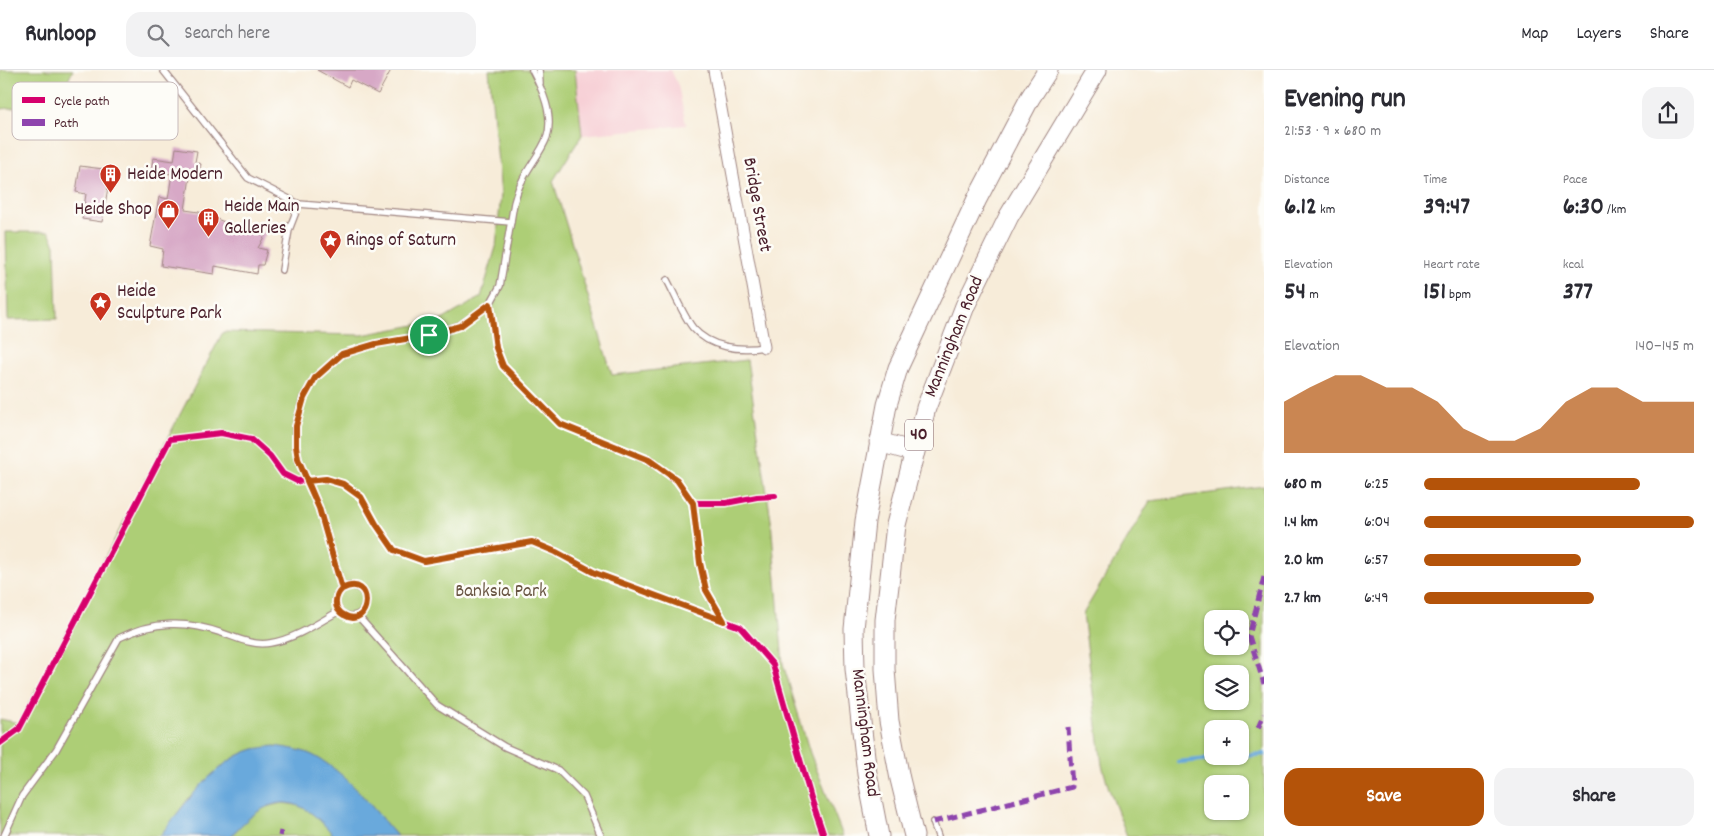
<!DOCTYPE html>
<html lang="en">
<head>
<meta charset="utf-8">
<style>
	:root { --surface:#fff; --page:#f2f2f3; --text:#2b2b33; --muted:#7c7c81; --line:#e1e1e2; --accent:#b45309 }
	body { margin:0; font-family:Dekko,sans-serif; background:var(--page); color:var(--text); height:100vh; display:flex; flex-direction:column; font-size:19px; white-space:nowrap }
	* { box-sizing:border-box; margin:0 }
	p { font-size:16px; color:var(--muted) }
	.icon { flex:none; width:28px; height:28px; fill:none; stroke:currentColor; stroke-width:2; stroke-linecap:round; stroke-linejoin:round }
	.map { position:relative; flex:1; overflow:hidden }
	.sheet { display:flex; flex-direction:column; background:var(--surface); width:450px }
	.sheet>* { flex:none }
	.fabs { position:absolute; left:1204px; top:540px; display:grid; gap:10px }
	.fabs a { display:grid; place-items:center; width:45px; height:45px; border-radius:10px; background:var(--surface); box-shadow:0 1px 4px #0004; font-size:25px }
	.pin { position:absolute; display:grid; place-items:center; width:42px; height:42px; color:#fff; margin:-21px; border:2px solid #fff; border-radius:50%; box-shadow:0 1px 5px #0007 }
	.round { display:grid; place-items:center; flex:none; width:52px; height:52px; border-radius:15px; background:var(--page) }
	.summary { display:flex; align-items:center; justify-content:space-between; height:85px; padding:0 20px }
	h1 { font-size:28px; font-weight:800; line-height:38px }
	.metrics { display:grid; grid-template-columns:repeat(3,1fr); gap:8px; height:85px; padding:5px 20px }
	.metrics div { display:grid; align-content:center }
	.metrics b { font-size:25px; font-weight:800 }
	.metrics small { font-size:14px; font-weight:400 }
	.metrics p { font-size:14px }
	.chart { height:140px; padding:10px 20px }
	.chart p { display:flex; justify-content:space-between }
	.chart svg { width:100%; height:90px; margin-top:5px; fill:var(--accent); opacity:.7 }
	.action { display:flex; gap:10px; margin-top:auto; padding:10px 20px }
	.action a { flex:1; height:58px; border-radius:15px; background:var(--accent); color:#fff; font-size:20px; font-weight:800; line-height:58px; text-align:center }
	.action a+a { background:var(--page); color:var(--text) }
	ul { padding:0 20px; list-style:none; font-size:16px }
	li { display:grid; grid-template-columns:80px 60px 1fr; align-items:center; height:38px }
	li i { height:12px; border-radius:6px; background:var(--accent) }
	header { display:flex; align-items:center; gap:30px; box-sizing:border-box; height:70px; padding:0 25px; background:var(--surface); border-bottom:1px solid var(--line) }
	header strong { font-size:24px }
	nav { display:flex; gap:28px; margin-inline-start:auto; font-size:18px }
	.search { width:350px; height:45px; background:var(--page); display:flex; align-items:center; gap:12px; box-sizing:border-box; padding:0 18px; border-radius:15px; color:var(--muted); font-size:19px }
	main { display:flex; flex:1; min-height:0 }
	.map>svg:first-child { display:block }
	.built { fill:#f7cfd5 }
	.green { fill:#adce76; stroke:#7c7650; fill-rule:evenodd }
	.water { fill:#69a9dc; stroke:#5a6484 }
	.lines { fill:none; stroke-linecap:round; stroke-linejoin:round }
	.stream { stroke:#69a9dc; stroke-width:4.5 }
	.building { fill:#d7a8c6 }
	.service-casing { stroke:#a08682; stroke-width:8 }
	.minor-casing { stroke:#a08682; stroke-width:13 }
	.trunk-casing { stroke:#a08682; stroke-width:21 }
	.service { stroke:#fff; stroke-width:5.5 }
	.minor { stroke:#fff; stroke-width:11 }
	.trunk { stroke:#fff; stroke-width:19 }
	.quiet { stroke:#8e44ad; stroke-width:5; stroke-dasharray:10 5; stroke-linecap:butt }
	.cycleway-casing { stroke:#fdfcf7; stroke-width:9 }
	.cycleway { stroke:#d6006c; stroke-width:6 }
	.route-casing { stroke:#fff; stroke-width:10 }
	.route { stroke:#b45309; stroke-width:6 }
	.labels { text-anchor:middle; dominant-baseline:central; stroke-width:5; stroke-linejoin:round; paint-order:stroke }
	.shield { fill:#fdfcf7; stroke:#806168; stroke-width:1 }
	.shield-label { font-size:18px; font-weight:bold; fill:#4a1f2b }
	.poi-label { font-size:19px; fill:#4a1f2b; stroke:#fdfcf7; text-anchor:start }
	.street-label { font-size:19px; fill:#4a1f2b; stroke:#fdfcf7 }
	.park-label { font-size:19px; fill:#685442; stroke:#fdfcf7 }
	.key { fill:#fdfcf7; stroke:#c7baba; stroke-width:1 }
	.key-label { font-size:14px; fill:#4a1f2b }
</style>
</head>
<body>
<header>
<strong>Runloop</strong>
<div class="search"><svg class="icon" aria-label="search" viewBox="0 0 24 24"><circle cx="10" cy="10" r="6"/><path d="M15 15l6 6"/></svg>Search here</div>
<nav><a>Map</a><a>Layers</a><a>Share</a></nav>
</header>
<main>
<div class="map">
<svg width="1264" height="766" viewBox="0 0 1264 766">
	<rect width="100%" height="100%" fill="#fdfcf7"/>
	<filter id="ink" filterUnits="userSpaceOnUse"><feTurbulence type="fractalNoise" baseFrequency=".02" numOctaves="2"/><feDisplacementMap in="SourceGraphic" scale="10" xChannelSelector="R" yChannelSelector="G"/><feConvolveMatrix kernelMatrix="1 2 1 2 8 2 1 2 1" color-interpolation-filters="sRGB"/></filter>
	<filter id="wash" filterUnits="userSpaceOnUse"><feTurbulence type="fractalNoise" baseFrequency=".0096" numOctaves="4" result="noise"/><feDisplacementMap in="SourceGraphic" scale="20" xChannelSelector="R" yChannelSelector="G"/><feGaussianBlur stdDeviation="1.12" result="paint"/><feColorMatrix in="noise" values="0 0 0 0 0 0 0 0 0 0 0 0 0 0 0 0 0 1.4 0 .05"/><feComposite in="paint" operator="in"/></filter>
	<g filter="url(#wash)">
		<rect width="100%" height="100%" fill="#f7ecd9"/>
		<polygon class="built" points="575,0 671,0 678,15 686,55 582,65"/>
		<g class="green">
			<polygon points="0,0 73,0 57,34 0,39"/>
			<polygon points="489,0 575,0 582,65 553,111 612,305 747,290 771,450 783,594 810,683 843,766 397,766 345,708 255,679 237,686 216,701 189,728 160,766 0,766 0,649 19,653 223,262 362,265 442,250 481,227 496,177 501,124"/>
			<polygon points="6,162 49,162 55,175 57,249 8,250"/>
			<path d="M1264,416V766H1127L1109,719L1102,695L1083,544L1150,431ZM1212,549H1240V576H1212ZM1212,604H1240V631H1212ZM1212,659H1240V686H1212ZM1212,714H1240V741H1212Z"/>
			<polygon points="282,733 303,736 320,749 334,766 231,766 244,751 261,738"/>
		</g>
		<path class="water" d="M274,676C289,678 305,680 318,688C350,706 373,739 397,766H334C297,720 269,724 231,766H160C184,735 215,690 254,679C260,678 267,677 274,676Z"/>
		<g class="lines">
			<polyline class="stream" points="1178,692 1264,684"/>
		</g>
		<g id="blocks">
			<g class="building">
				<polygon points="317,0 391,0 378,24 351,10 348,17"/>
				<polygon points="176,78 197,81 195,92 201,94 198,108 190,107 185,140 199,142 232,155 266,163 258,178 267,180 263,195 258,195 257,204 215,196 214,204 161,196 163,179 150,176 159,127 168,129 172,104 151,101 153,88 174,91"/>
				<polygon points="80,96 111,100 102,152 82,149 86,124 76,122"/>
			</g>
		</g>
	</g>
	<g filter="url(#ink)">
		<use href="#blocks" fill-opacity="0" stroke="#a08682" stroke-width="1"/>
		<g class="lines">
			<defs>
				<g id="service">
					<polyline points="163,0 248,108 299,134 511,152"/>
					<polyline points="539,0 540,13"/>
					<polyline points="282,200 289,160 299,134"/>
					<path d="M667,210C674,223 684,247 693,258C710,278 740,281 764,277"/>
					<circle cx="351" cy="531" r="15"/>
					<path d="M342,519L319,438L298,389L296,376V355L303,328L315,308L342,284L376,274L429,265L460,255L490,234L500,216L514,133C516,126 518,118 522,111C529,96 541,83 547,67C554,45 542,19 532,0"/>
					<polyline points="358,546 437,635 505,677 558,700 584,726 601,766"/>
					<polyline points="933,752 938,766"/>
					<path d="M4,766L22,726L56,680L119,568C154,551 185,550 222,563C237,568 253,576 270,573C295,569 318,553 339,541"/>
				</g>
				<polyline id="minor" points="714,0 764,277"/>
				<g id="trunk">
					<polyline points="879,372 915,382"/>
					<polyline points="879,766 867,704 860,643 855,599 854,559 865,451 887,335 898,298 977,129 1030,28 1048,0"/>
					<polyline points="914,766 900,709 889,651 885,599 885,550 896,455 926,338 965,236 1009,146 1097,0"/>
				</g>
			</defs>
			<use href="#service" class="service-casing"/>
			<use href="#minor" class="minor-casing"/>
			<use href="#trunk" class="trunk-casing"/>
			<use href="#service" class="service"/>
			<use href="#minor" class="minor"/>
			<use href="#trunk" class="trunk"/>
			<g class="quiet">
				<polyline points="1264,507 1249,566 1264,614"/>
				<polyline points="1258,658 1264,644"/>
				<polyline points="933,752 1072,717 1068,657"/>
				<polyline points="280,766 281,761"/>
			</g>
			<defs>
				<g id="cycleway">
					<polyline points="490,234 496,278 503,296 560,354 649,390 677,411 693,433 700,493 706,520 723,551"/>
					<polyline points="693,433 726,433 757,427 775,426"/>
					<polyline points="0,673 19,659 170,369 221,363 251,369 270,386 283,404 297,411 325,409 343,414 361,427 376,454 394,480 424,491 531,472 556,482 595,503 740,557 773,595 811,728 824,766"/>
				</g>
			</defs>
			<use href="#cycleway" class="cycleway-casing"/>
			<use href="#cycleway" class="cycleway"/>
		</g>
	</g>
	<g class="lines" filter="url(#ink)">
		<defs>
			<path id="route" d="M429,265L376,274L342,284L315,308L304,328L296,356V376L298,389L319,438L342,519C334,527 333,539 344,545C371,561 376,502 342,519L319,438L307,411L326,409L343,414L361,427L376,454L394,480L424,491L532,472L556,482L595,503L724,551L706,520L700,493L693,433L677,410L649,390L560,354L503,296L496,278L490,234L460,256L429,265"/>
		</defs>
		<use href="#route" class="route-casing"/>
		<use href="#route" class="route"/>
	</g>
	<defs>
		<symbol id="building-pin" viewBox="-11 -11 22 30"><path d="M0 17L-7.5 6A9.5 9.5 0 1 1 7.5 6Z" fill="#c8321e" stroke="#fdfcf7"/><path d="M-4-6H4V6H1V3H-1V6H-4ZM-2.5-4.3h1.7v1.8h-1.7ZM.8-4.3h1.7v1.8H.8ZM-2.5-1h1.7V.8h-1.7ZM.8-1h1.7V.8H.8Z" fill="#fff"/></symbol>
		<symbol id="shop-pin" viewBox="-11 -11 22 30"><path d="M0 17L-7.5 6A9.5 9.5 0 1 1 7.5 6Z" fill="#c8321e" stroke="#fdfcf7"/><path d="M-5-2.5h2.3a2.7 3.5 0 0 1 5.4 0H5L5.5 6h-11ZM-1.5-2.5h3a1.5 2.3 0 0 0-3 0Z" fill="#fff"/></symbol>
		<symbol id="sight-pin" viewBox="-11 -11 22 30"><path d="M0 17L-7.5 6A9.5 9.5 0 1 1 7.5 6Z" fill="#c8321e" stroke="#fdfcf7"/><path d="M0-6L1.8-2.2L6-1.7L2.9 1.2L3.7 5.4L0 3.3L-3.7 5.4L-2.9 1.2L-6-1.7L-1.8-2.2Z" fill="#fff"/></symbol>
	</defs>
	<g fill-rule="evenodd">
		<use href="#building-pin" x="98" y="92" width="25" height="34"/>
		<use href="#shop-pin" x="156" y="128" width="25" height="34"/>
		<use href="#building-pin" x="196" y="136" width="25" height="34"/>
		<use href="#sight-pin" x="318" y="158" width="25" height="34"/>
		<use href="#sight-pin" x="88" y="220" width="25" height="34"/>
	</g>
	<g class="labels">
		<rect class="shield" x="905" y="349.5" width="28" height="31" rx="4"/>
		<g class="shield-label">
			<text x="919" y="365">40</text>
		</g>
		<g class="poi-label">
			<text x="127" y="105">Heide Modern</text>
			<text x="224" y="137">Heide Main<tspan x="224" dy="22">Galleries</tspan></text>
			<text x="152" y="140" text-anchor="end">Heide Shop</text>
			<text x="346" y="171">Rings of Saturn</text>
			<text x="117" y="222">Heide<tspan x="117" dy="22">Sculpture Park</tspan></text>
		</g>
		<g class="street-label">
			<text transform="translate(756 135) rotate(80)">Bridge Street</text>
			<text transform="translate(955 267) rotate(-68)">Manningham Road</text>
			<text transform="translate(864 663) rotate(83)">Manningham Road</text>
		</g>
		<g class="park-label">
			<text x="501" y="522">Banksia Park</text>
		</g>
	</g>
	<rect x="12" y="12" width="166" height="58" rx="8" class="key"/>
	<rect x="22" y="27" width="23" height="6" fill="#d6006c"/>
	<rect x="22" y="49" width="23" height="7" fill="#8e44ad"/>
	<g class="key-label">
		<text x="54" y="35">Cycle path</text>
		<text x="54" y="57">Path</text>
	</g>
</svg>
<div class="fabs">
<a><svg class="icon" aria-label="locate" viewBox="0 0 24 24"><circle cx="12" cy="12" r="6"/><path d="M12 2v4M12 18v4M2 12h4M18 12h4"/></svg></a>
<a><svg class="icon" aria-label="layers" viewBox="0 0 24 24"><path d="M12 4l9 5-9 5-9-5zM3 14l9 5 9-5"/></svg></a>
<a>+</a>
<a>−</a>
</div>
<div class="pin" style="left:429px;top:265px;background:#1e9e55"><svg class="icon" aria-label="arrive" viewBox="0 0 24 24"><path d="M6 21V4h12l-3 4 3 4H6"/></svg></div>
</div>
<section class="sheet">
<div class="summary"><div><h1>Evening run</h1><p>21:53 · 9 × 680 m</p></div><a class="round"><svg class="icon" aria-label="share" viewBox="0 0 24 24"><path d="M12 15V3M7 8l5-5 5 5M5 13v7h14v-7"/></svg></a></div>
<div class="metrics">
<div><p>Distance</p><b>6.12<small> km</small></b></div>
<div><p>Time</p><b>39:47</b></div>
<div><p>Pace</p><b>6:30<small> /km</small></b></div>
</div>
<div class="metrics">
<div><p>Elevation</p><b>54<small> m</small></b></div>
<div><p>Heart rate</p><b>151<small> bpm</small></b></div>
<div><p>kcal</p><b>377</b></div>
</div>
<div class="chart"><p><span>Elevation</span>140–145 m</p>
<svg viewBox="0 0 160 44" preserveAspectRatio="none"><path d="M0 44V19L10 12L20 6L30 6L40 12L50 12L60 19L70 32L80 38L90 38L100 32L110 19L120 12L130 12L140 19L150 19L160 19V44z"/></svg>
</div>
<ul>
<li><b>680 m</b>6:25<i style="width:80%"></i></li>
<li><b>1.4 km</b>6:04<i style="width:100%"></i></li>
<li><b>2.0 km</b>6:57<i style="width:58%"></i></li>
<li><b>2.7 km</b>6:49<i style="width:63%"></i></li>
</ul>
<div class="action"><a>Save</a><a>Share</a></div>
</section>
</main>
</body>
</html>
